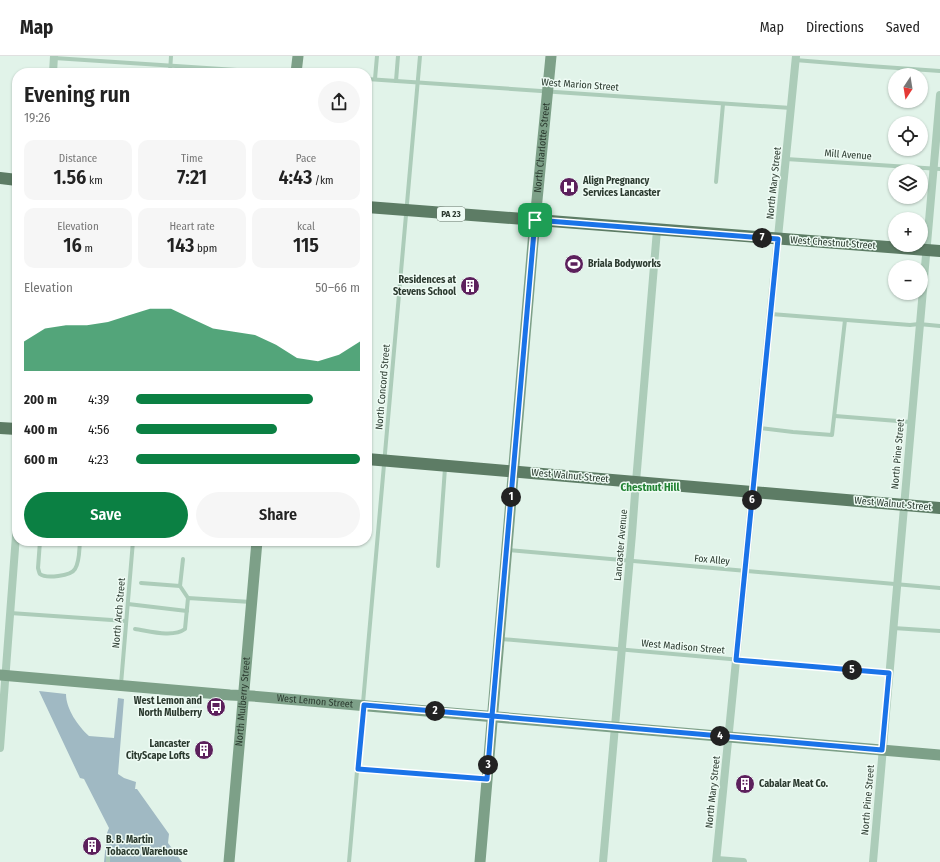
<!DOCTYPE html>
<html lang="en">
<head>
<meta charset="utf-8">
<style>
	:root { --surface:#fff; --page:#f6f6f6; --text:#222; --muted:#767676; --line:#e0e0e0; --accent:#0b8043 }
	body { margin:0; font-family:"Fira Sans Condensed",sans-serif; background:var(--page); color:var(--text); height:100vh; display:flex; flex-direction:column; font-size:15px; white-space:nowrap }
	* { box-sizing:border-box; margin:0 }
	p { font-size:13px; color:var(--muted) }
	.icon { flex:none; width:22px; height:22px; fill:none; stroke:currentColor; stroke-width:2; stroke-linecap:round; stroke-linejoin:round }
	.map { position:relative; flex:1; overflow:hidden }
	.side { position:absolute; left:12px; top:12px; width:360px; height:478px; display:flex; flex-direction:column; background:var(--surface); border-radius:16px; box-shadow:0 1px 3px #0004 }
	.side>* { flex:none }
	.needle { width:26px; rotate:192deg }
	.buttons { position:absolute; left:888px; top:12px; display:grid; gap:8px }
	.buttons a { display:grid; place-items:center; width:40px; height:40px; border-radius:50%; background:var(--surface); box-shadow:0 1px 3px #0004; font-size:20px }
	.pin { position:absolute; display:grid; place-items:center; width:34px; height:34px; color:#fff; margin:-17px; border-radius:8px; box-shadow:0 2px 6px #0006 }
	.km { position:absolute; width:20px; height:20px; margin:-10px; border-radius:50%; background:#222; color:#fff; font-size:11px; line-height:20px; text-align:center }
	.round { display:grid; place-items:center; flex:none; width:42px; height:42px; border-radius:21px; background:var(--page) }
	.head { display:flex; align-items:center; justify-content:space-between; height:68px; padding:0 12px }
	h1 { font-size:22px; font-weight:600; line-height:30px }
	.figures { display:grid; grid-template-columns:repeat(3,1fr); gap:6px; height:68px; padding:4px 12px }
	.figures div { display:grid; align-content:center; border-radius:10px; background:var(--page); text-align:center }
	.figures b { font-size:20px; font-weight:600 }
	.figures small { font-size:11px; font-weight:400 }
	.figures p { font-size:11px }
	.chart { height:112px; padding:8px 12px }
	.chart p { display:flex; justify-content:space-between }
	.chart svg { width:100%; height:72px; margin-top:4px; fill:var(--accent); opacity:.7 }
	.action { display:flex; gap:8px; margin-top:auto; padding:8px 12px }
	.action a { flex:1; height:46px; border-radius:24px; background:var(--accent); color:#fff; font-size:16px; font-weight:600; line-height:46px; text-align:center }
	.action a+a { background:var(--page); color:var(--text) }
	ul { padding:0 12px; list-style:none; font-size:13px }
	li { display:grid; grid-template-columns:64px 48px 1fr; align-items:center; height:30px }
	li i { height:10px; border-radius:5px; background:var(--accent) }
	header { display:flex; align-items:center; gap:24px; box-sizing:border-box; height:56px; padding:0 20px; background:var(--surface); border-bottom:1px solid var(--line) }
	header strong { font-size:19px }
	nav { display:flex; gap:22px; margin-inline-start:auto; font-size:14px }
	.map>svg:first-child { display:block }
	.green { fill:#a0b9c3 }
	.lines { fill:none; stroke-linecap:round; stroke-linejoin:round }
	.lane { stroke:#acccb9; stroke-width:4 }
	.street { stroke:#acccb9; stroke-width:8 }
	.secondary { stroke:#7da088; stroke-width:11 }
	.primary { stroke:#5d7c65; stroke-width:12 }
	.route-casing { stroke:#fff; stroke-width:8 }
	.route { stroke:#1a73e8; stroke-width:5 }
	.labels { text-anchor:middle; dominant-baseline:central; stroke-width:3; stroke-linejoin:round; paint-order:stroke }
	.shield { fill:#eefbf4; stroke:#66746a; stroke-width:1 }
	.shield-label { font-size:9px; font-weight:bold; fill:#2b3a2f }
	.street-label { font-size:10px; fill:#2b3a2f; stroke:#eefbf4 }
	.poi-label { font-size:10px; font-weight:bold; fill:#2b3a2f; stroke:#eefbf4; text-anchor:start }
	.neighbourhood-label { font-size:11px; font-weight:bold; fill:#238334; stroke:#eefbf4 }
</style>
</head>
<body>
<header>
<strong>Map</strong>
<nav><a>Map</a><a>Directions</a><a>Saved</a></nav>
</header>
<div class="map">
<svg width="940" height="806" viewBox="0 0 940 806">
	<rect width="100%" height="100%" fill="#e1f3e9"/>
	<path class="green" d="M39,635L66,638C66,653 78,670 89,680L114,682L118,642L124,643L118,718L124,722L136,726L135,733H137L169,778L168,787L182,806H104L107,777L109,772L84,723L80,722Z"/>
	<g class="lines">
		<g class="lane">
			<polyline points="54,2 282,17"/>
			<polyline points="795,4 869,10 940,15"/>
			<polyline points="170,17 171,0"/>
			<polyline points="367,23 791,52"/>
			<polyline points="375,23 377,0"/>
			<polyline points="396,25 398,0"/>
			<polyline points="786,103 940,113"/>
			<polyline points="716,126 723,48"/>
			<polyline points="771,258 910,269 919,268 940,270"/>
			<polyline points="835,360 910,366"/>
			<polyline points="759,372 793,376 832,379 845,264"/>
			<path d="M40,485L38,512C39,515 39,517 40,518C46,523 71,520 75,513C80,505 79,494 80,485"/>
			<polyline points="508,494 940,532"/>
			<polyline points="183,503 180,530 188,542"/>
			<polyline points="438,510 445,412"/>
			<polyline points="141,527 180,530"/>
			<polyline points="128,548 187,555"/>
			<polyline points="10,557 126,565"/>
			<polyline points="893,572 940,575"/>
			<path d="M135,573C149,575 173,582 185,573L188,542L251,546"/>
			<polyline points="501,583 889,617"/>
			<polyline points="121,628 133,485"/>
			<polyline points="358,713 486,723"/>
			<polyline points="108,806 108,798"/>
			<polyline points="349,806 420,0"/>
		</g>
		<g class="street">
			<polyline points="53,17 54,0"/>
			<polyline points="0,692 17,466"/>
			<polyline points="717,804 743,806"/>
			<polyline points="603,806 632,478 635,438 657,174"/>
			<polyline points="716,806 796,0"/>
			<polyline points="873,806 940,39"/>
		</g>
		<g class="secondary">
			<polyline points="296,17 298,0"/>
			<path id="s1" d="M0,619L230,639L252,640L940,699"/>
			<path id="s2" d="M229,806L257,485"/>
			<path id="s3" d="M480,806L534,175L551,0"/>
		</g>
		<g class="primary">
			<polyline points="0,122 17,124"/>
			<polyline points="367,151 940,195"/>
			<polyline points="0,372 17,373"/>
			<polyline points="367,403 940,452"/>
		</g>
	</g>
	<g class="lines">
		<defs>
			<polyline id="route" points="535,164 492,660 364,649 358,713 487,723 492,660 882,694 889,617 736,604 778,183 535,164"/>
		</defs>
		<use href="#route" class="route-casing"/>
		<use href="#route" class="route"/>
	</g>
	<defs>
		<symbol id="hospital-disc" viewBox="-11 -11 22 22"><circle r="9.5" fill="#5c205c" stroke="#eefbf4"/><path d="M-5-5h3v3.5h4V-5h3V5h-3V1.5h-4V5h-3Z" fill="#fff"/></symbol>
		<symbol id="stadium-disc" viewBox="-11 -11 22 22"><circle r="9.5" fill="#5c205c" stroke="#eefbf4"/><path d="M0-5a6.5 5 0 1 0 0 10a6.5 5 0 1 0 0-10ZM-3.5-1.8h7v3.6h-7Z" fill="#fff"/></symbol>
		<symbol id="building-disc" viewBox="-11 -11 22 22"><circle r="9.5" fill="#5c205c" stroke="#eefbf4"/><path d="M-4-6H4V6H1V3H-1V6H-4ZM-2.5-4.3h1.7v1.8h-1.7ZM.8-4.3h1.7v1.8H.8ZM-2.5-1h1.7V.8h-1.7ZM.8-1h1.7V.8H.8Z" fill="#fff"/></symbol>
		<symbol id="bus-disc" viewBox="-11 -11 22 22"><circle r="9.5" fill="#5c205c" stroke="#eefbf4"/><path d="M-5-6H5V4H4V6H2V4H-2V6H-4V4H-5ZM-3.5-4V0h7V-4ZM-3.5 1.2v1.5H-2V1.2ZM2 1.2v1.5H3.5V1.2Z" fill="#fff"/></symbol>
	</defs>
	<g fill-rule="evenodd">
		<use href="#hospital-disc" x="558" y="120" width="22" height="22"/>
		<use href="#stadium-disc" x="563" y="197" width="22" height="22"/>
		<use href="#building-disc" x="459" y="219" width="22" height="22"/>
		<use href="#bus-disc" x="205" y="640" width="22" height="22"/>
		<use href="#building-disc" x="193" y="683" width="22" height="22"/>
		<use href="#building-disc" x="734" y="717" width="22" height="22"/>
		<use href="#building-disc" x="81" y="779" width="22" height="22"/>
	</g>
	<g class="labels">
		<rect class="shield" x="437" y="151" width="28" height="14" rx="3"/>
		<g class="shield-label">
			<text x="451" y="158">PA 23</text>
		</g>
		<g class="street-label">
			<text transform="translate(580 29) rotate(4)">West Marion Street</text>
			<text stroke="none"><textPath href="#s3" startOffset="717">North Charlotte Street</textPath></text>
			<text transform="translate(848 99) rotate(4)">Mill Avenue</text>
			<text transform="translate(774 127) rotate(-84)">North Mary Street</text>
			<text transform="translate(833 187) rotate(4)">West Chestnut Street</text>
			<text transform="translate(383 331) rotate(-85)">North Concord Street</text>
			<text transform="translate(898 398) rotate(-85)">North Pine Street</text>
			<text transform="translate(570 420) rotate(5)">West Walnut Street</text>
			<text transform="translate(893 448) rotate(5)">West Walnut Street</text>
			<text transform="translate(621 489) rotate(-85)">Lancaster Avenue</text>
			<text transform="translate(712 504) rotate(5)">Fox Alley</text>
			<text transform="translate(119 557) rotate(-85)">North Arch Street</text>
			<text transform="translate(683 591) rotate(5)">West Madison Street</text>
			<text stroke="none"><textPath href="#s1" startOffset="316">West Lemon Street</textPath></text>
			<text stroke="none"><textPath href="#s2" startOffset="161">North Mulberry Street</textPath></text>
			<text transform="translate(713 736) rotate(-84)">North Mary Street</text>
			<text transform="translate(868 744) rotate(-85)">North Pine Street</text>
		</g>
		<g class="poi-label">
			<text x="583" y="125">Align Pregnancy<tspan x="583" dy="12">Services Lancaster</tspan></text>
			<text x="588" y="208">Briala Bodyworks</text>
			<text x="456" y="224" text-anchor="end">Residences at<tspan x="456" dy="12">Stevens School</tspan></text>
			<text x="202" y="645" text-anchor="end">West Lemon and<tspan x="202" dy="12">North Mulberry</tspan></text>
			<text x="190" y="688" text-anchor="end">Lancaster<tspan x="190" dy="12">CityScape Lofts</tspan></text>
			<text x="759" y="728">Cabalar Meat Co.</text>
			<text x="106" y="784">B. B. Martin<tspan x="106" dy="12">Tobacco Warehouse</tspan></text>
		</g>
		<g class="neighbourhood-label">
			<text x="650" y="431">Chestnut Hill</text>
		</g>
	</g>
</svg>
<div class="buttons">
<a><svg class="needle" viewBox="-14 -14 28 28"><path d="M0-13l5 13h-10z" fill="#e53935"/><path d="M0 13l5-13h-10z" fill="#767676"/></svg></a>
<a><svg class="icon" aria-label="locate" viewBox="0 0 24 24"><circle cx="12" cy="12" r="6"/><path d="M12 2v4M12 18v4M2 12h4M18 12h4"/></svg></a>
<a><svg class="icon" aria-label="layers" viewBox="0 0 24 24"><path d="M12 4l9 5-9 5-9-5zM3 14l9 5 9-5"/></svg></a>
<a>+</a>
<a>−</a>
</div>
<div class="pin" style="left:535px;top:164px;background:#1e9e55"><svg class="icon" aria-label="arrive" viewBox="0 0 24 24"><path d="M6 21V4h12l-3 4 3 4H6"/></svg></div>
<b class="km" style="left:511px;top:441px">1</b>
<b class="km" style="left:435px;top:655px">2</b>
<b class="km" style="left:488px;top:709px">3</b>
<b class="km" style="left:720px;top:680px">4</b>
<b class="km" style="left:852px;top:614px">5</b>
<b class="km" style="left:752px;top:444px">6</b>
<b class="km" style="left:762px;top:182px">7</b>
<section class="side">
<div class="head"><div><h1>Evening run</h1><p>19:26</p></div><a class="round"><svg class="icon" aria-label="share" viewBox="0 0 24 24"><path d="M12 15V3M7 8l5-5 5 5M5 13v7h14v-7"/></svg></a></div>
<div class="figures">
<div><p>Distance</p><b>1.56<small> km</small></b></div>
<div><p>Time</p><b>7:21</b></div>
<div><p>Pace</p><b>4:43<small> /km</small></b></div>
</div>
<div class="figures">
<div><p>Elevation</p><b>16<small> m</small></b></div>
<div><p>Heart rate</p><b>143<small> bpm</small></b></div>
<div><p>kcal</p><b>115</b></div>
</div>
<div class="chart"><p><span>Elevation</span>50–66 m</p>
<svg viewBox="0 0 160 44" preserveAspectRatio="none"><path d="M0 44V26L10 18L20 16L30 16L40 14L50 10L60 6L70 6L80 12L90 18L100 20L110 22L120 28L130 36L140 38L150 34L160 26V44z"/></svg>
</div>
<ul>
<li><b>200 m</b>4:39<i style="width:79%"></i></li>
<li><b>400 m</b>4:56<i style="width:63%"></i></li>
<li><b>600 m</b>4:23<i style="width:100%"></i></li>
</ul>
<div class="action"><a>Save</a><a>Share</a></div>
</section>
</div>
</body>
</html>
